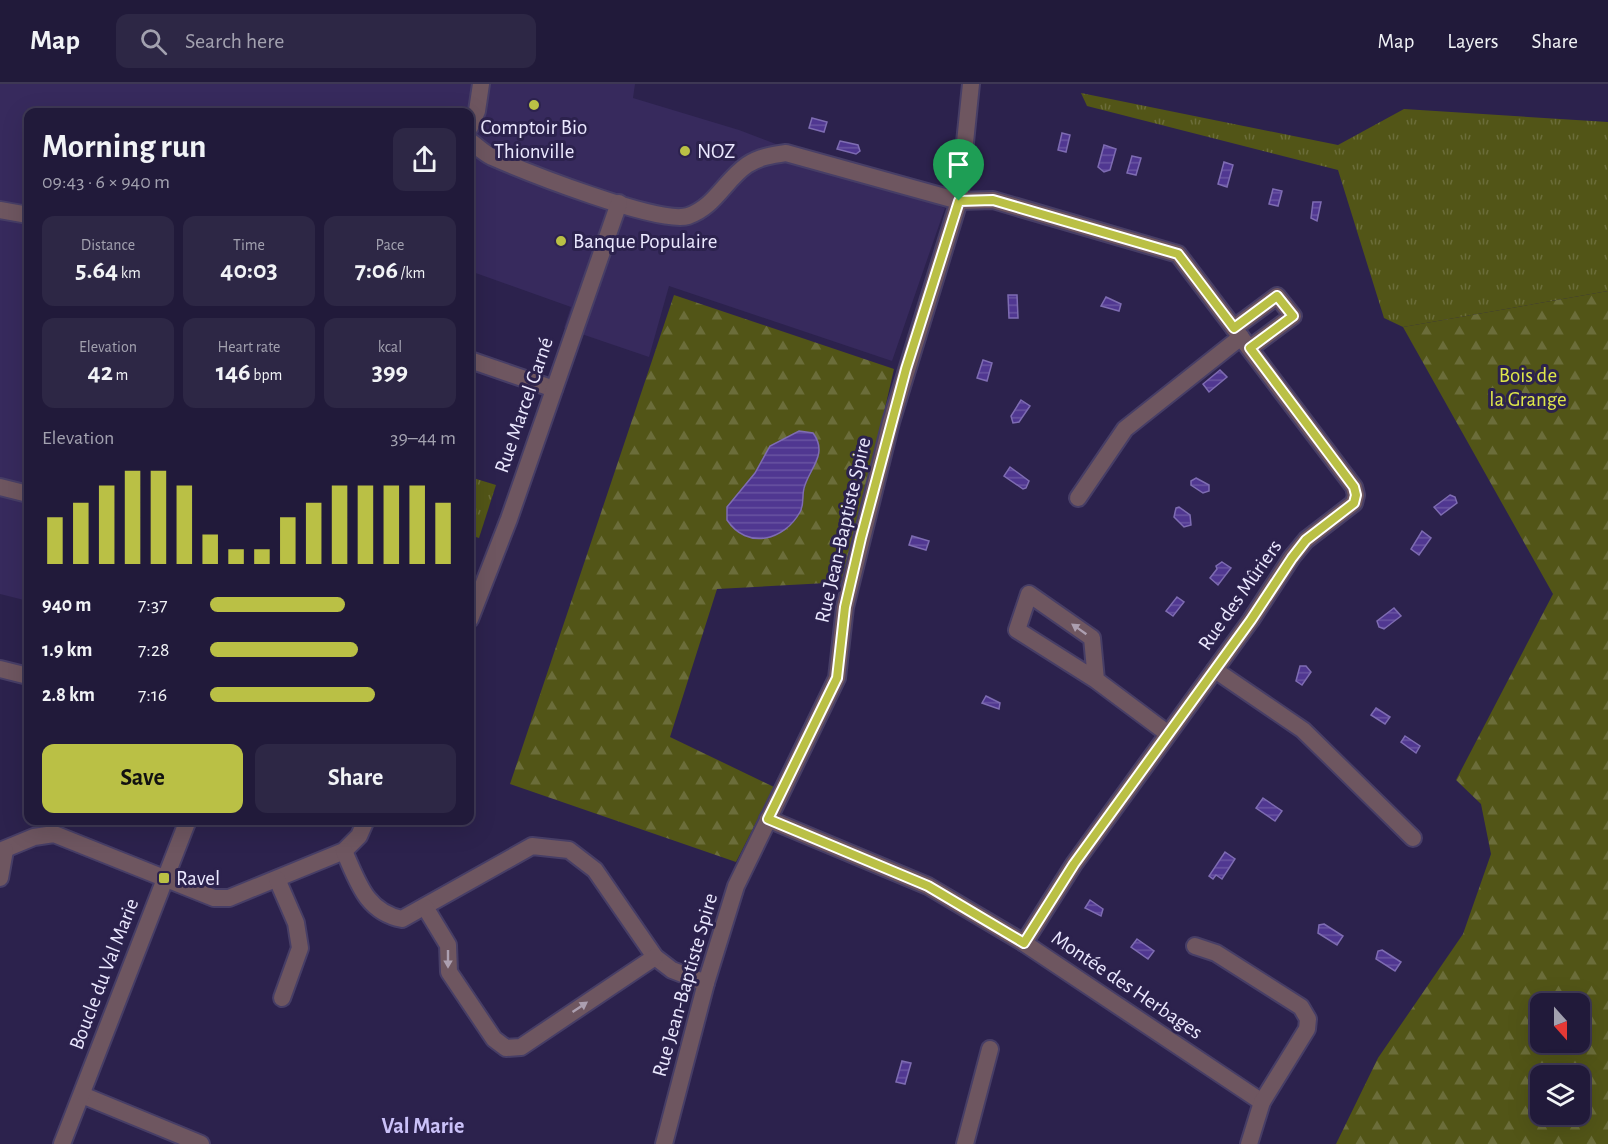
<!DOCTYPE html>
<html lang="en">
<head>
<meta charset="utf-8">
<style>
	:root { --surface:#211a3a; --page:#2d2745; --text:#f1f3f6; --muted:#a2a1af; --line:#3e3854; --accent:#bac045 }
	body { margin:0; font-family:"Alegreya Sans",sans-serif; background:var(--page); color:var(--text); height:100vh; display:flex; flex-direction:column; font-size:22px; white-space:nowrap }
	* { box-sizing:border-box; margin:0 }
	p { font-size:20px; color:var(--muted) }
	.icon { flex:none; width:33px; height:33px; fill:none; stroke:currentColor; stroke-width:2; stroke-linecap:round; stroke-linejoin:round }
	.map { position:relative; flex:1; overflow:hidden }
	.side { position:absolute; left:24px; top:24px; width:450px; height:717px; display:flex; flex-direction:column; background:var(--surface); border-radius:12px; box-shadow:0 6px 24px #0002,0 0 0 2px var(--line) }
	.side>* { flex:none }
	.needle { width:39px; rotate:159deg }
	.fabs { position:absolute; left:1530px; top:909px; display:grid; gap:12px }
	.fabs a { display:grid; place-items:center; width:60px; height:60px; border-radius:12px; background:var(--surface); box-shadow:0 6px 24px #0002,0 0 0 2px var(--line); font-size:30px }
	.pin { position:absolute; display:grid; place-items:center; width:51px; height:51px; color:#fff; margin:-62px -26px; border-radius:50% 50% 50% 0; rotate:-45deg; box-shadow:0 0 6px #0007 }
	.pin .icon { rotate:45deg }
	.round { display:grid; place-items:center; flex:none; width:63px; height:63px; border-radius:12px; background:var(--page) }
	.head { display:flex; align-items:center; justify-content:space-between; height:102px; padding:0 18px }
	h1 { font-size:33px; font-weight:700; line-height:45px }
	.metrics { display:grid; grid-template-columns:repeat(3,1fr); gap:9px; height:102px; padding:6px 18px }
	.metrics div { display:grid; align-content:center; border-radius:12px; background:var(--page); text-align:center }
	.metrics b { font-size:26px; font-weight:700 }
	.metrics small { font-size:16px; font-weight:400 }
	.metrics p { font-size:16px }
	.chart { height:168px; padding:12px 18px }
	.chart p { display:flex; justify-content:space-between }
	.chart svg { width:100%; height:108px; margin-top:6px; stroke:var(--accent); stroke-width:6 }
	.cta { display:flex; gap:12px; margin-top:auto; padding:12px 18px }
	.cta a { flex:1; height:69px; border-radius:12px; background:var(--accent); color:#111; font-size:24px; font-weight:700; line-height:69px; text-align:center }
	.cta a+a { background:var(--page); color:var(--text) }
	ul { padding:0 18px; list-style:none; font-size:20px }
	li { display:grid; grid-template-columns:96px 72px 1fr; align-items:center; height:45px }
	li i { height:15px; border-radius:8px; background:var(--accent) }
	header { display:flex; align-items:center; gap:36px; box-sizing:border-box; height:84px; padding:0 30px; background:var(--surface); border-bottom:2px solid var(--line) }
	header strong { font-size:28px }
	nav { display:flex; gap:33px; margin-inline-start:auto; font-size:21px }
	.search { width:420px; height:54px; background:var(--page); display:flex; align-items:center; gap:15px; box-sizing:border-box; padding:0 21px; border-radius:12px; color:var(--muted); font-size:22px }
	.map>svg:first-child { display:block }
	.built { fill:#372a5d }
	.grass { fill:url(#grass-tufts) }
	.forest { fill:url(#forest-firs); fill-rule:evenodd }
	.water { fill:url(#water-rules); stroke:#7e6cb2; stroke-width:1.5 }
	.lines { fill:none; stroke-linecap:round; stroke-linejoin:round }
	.street-casing { stroke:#473e66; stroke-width:20 }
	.street { stroke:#6e5660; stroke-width:16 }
	.oneway { fill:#ac9fb0 }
	.route-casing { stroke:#fff; stroke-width:12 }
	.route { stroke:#bac045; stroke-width:8 }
	.poi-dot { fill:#bac045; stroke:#2c224d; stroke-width:2 }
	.labels { text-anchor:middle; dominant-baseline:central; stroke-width:6; stroke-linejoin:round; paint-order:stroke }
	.poi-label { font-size:21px; fill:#ebe8ff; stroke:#2c224d; text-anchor:start }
	.park-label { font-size:21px; fill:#dee64a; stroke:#2c224d }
	.street-label { font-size:21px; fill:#ebe8ff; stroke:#2c224d }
	.neighbourhood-label { font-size:22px; font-weight:bold; fill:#cac1f8; stroke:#2c224d }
</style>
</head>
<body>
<header>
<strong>Map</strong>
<div class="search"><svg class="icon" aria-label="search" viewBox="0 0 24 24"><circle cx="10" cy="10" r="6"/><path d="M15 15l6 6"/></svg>Search here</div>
<nav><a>Map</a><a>Layers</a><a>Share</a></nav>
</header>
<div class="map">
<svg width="1608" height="1060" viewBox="0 0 1608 1060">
	<defs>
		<pattern id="grass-tufts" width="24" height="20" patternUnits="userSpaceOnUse" patternTransform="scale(1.5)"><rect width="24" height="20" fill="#525517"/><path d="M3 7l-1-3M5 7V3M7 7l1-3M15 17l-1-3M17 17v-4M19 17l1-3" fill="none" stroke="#6b6d3a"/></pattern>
		<pattern id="forest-firs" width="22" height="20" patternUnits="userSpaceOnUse" patternTransform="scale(1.5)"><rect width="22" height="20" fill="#525517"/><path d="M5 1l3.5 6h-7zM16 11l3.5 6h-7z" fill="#6b6d3a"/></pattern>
		<pattern id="water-rules" width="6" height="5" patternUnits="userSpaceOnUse" patternTransform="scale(1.5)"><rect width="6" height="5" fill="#503791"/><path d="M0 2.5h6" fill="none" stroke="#6954a2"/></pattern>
	</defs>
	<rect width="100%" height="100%" fill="#2c224d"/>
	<polygon class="built" points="0,0 635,0 633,14 739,46 945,124 892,277 669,202 649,273 564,244 571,223 470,187 470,28 28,28 28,517 0,510"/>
	<g class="grass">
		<polygon points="1081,9 1338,61 1404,25 1608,38 1608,207 1403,243 1384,234 1338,86 1087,22"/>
		<polygon points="470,393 496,401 479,454 470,451"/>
	</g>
	<g class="forest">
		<path d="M1608,207V1060H1336L1378,974L1463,850L1491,770L1481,720L1456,696L1553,510L1403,243ZM1540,920H1580V958H1540ZM1540,992H1580V1030H1540Z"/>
		<polygon points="674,211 894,285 845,498 717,505 670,653 774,703 736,778 510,700"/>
	</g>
	<g class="water">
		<polygon points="812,34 827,38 824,48 809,44"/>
		<polygon points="1062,49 1070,51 1066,68 1058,66"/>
		<polygon points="840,57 858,61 860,67 856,70 837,65"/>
		<polygon points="1104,61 1116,65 1110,86 1104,88 1098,83"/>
		<polygon points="1132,72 1141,74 1136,91 1127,89"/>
		<polygon points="1224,78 1233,81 1227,103 1218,100"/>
		<polygon points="1273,105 1282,107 1278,122 1269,120"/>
		<polygon points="1313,118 1321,118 1317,137 1311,134"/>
		<polygon points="1008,211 1017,211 1018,234 1009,234"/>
		<polygon points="1106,213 1121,220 1119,227 1101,222"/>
		<polygon points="983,276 992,279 987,297 977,294"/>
		<polygon points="1220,286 1227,293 1209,308 1203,300"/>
		<polygon points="1021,316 1030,322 1019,338 1013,339 1011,332"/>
		<path d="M799,347L813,349C828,369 811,383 805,401C801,411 805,419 800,428C784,457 747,466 727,436V423L755,389L770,362Z"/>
		<polygon points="1010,383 1029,397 1026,404 1023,405 1004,392"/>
		<polygon points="1196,394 1209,401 1209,407 1203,409 1191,401 1191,397"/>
		<polygon points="1450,411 1455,413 1457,419 1441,431 1434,423"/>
		<polygon points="1176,424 1179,423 1190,431 1191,441 1184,443 1174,433"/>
		<polygon points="1422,447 1431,454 1419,471 1411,465"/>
		<polygon points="912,452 929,457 926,466 909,461"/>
		<polygon points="1222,478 1231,484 1218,501 1210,494 1217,485 1216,482"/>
		<polygon points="1177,513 1184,518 1173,532 1166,527"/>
		<polygon points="1394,524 1401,532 1384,545 1379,543 1377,537"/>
		<polygon points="1300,582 1306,582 1311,588 1302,601 1296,597"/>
		<polygon points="986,612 1000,619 999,625 982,619"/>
		<polygon points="1376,624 1390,633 1385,640 1371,631"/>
		<polygon points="1405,652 1420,662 1416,669 1401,658"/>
		<polygon points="1263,714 1282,727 1275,737 1256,724"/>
		<polygon points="1225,768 1235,775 1222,795 1216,791 1213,795 1209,792"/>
		<polygon points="1090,816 1103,825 1101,832 1085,824"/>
		<polygon points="1324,840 1343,852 1337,861 1318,849 1319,841"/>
		<polygon points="1137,855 1154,867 1148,875 1131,863"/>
		<polygon points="1382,866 1401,878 1395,887 1376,875 1378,867"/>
		<polygon points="902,977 911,979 905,1000 896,998"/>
	</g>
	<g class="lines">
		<defs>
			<g id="street">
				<polyline points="470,43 477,27 481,0"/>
				<path d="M470,57C477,62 484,69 492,73C524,87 659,141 688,132C715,123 725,96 747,81C759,73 772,71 786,69L959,117L993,116L1178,170L1354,403L1356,411L1354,419L1306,456L1292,473L1251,536L1074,780L1024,859"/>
				<polyline points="0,126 28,131"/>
				<polyline points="1234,244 1277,212 1293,232 1250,264"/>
				<polyline points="470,276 554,305"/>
				<polyline points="0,403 28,410"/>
				<polyline points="1078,414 1125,345 1241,253"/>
				<polyline points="470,535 509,435 619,119"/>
				<polyline points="0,585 28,592"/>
				<polyline points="1215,586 1303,646 1413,754"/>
				<polyline points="1096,596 1092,554 1029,510 1017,546 1096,596 1167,649"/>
				<polyline points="768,735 928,802 1024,859 1262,1018"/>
				<polyline points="0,767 34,753 54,750 214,814 229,814 344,767 359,752 366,736"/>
				<path d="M344,767C358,798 366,828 402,835L532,762L569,766L595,786L655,873L672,886L706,899"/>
				<polyline points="0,794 5,766"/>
				<polyline points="277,795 296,839 300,864 282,914"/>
				<polyline points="425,823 448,861 449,888 494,955 506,964 521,963 655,873"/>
				<polyline points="1195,862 1216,869 1301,923 1308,935 1307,945 1262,1018 1249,1060"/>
				<polyline points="82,1011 201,1060"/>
				<polyline points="62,1060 188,736"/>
				<polyline points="664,1060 706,899 736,802 837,594 845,523 891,338 959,117 971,0"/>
				<polyline points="965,1060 990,965"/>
			</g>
		</defs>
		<use href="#street" class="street-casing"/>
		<use href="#street" class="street"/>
	</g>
	<defs><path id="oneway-solid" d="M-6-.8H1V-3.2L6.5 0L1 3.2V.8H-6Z" transform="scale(1.5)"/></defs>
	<g class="oneway">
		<use href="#oneway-solid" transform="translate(1079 545) rotate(-145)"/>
		<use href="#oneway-solid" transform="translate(448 875) rotate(90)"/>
		<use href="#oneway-solid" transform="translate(580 923) rotate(-34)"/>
	</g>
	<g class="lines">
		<defs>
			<polygon id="route" points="993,116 1178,170 1234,244 1277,212 1293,232 1250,264 1354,403 1356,411 1354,419 1306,456 1292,474 1251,536 1074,780 1024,859 928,802 768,735 837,594 845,523 861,454 906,285 959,117"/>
		</defs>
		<use href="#route" class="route-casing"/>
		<use href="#route" class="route"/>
	</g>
	<g class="poi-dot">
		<circle cx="534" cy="21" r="6"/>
		<circle cx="685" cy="67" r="6"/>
		<circle cx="561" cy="157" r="6"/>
		<rect x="158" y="788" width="12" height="12" rx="3"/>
	</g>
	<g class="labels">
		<g class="poi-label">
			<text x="534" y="43" text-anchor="middle">Comptoir Bio<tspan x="534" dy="24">Thionville</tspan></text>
			<text x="697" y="67">NOZ</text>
			<text x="573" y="157">Banque Populaire</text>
			<text x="176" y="794">Ravel</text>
		</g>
		<g class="park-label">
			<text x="1528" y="291">Bois de<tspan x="1528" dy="24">la Grange</tspan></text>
		</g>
		<g class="street-label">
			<text transform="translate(524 321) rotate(-71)">Rue Marcel Carné</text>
			<text transform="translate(843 446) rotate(-77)">Rue Jean-Baptiste Spire</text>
			<text transform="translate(1240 511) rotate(-55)">Rue des Mûriers</text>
			<text transform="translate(104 890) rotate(-69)">Boucle du Val Marie</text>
			<text transform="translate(685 901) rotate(-74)">Rue Jean-Baptiste Spire</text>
			<text transform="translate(1127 901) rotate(34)">Montée des Herbages</text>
		</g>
		<g class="neighbourhood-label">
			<text x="423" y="1042">Val Marie</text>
		</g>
	</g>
</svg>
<div class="fabs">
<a><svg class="needle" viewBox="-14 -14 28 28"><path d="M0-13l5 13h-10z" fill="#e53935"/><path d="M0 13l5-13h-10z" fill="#a2a1af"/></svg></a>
<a><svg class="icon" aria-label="layers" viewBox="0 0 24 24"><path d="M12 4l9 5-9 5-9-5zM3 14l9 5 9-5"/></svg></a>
</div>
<div class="pin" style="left:959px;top:117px;background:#1e9e55"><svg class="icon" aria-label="arrive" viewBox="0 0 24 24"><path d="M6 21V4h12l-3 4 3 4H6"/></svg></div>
<section class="side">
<div class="head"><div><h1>Morning run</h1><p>09:43 · 6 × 940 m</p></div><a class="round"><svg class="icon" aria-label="share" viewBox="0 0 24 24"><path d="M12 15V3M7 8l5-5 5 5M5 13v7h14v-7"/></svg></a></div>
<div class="metrics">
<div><p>Distance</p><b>5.64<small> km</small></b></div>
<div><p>Time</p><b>40:03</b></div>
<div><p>Pace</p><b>7:06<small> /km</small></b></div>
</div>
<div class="metrics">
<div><p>Elevation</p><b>42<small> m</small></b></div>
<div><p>Heart rate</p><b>146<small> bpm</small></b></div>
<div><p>kcal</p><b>399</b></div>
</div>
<div class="chart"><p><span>Elevation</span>39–44 m</p>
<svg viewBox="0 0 160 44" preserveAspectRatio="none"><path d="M5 44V25M15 44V19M25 44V12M35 44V6M45 44V6M55 44V12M65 44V32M75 44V38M85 44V38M95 44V25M105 44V19M115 44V12M125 44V12M135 44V12M145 44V12M155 44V19"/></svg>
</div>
<ul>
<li><b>940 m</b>7:37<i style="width:55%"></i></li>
<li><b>1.9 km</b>7:28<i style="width:60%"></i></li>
<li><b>2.8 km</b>7:16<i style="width:67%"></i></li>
</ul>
<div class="cta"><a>Save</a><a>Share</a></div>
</section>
</div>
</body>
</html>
